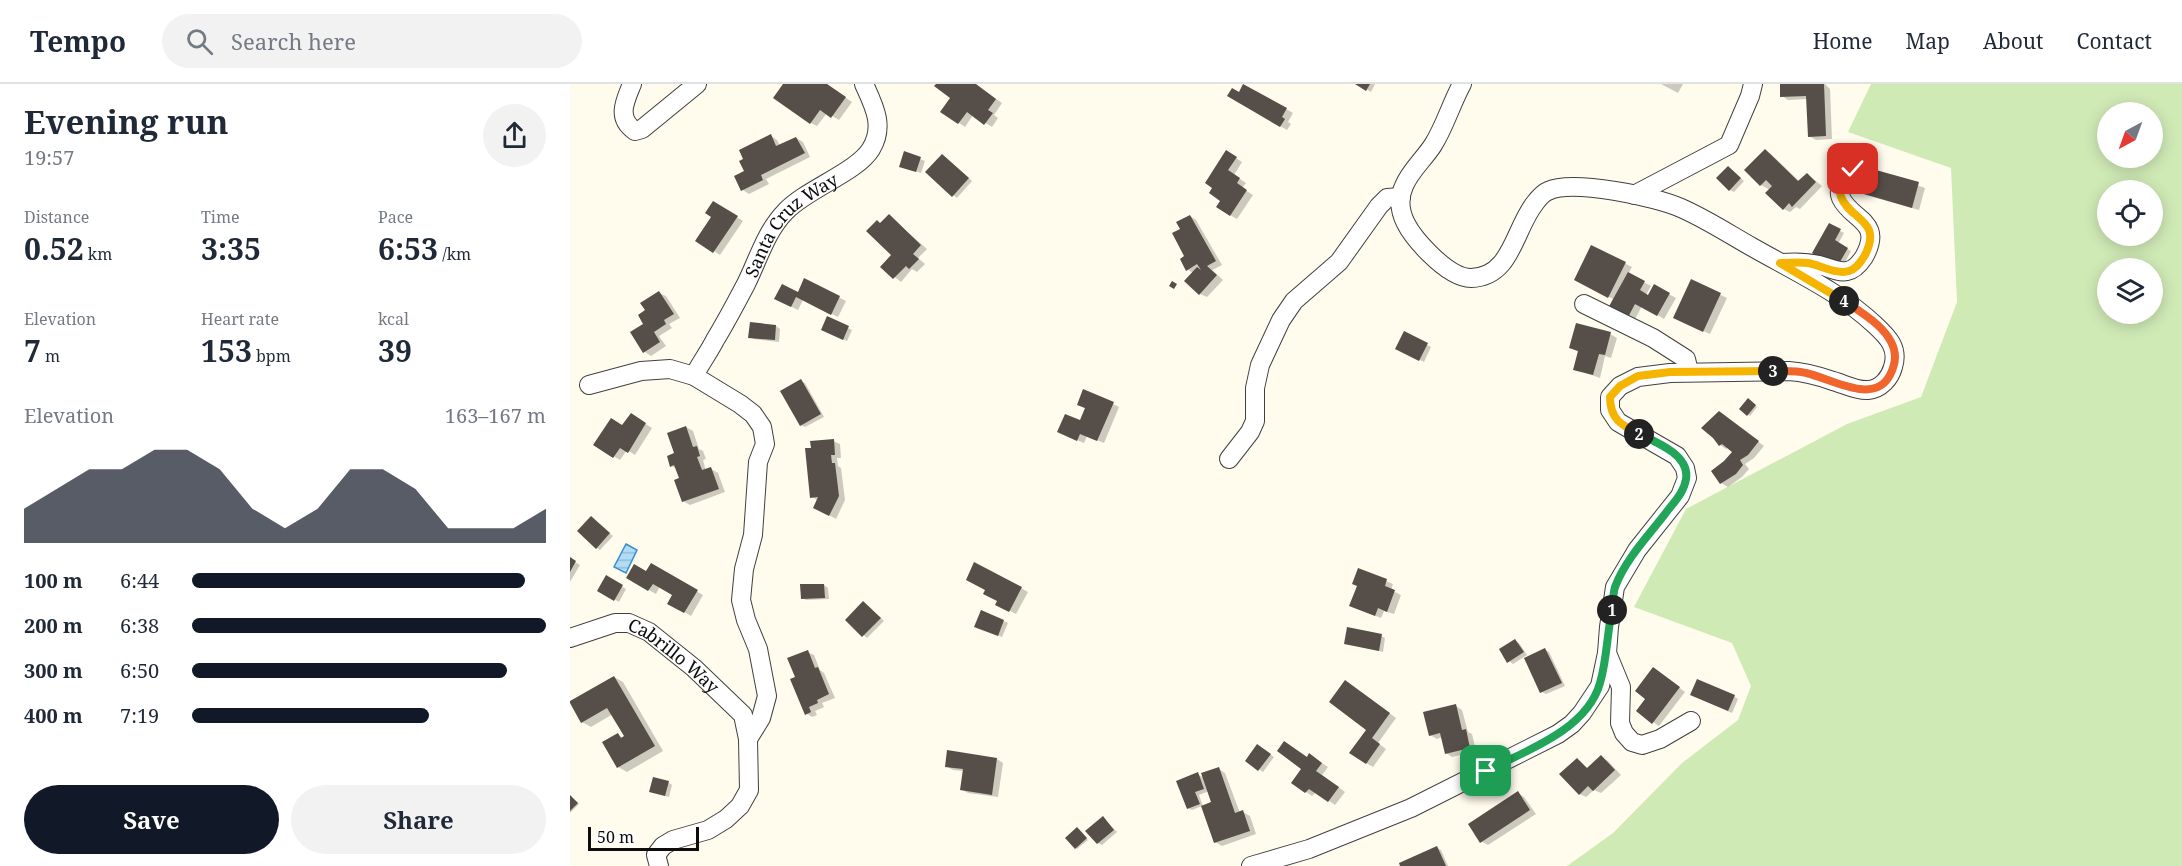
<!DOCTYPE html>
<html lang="en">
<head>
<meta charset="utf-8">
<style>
	:root { --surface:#fff; --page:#f2f2f3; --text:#1f2937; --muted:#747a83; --line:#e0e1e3; --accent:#111827 }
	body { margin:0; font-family:"Noto Serif",serif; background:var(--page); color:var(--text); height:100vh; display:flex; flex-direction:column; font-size:22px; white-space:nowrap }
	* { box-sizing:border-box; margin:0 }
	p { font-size:20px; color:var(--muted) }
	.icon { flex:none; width:33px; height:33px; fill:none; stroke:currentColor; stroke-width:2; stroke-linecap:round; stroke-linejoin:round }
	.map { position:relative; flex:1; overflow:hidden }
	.panel { display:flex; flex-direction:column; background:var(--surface); width:570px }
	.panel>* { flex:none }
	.needle { width:39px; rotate:221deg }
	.fabs { position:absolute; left:1527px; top:18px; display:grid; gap:12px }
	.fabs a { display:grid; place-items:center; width:66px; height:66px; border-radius:50%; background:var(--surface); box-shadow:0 3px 15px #0003; font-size:30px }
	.scale { position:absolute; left:18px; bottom:15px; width:111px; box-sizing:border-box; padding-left:6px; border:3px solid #0d0d0d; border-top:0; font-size:16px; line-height:21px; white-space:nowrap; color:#0d0d0d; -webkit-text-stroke:4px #fff; paint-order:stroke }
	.pin { position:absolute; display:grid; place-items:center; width:51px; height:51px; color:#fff; margin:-26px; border-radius:12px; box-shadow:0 3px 9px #0006 }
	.km { position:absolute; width:30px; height:30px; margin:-15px; border-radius:50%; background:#222; color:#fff; font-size:16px; line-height:30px; text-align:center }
	.round { display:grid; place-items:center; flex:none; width:63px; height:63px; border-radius:32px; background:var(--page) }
	.headline { display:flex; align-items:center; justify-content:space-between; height:102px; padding:0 24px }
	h1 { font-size:33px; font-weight:700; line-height:45px }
	.metrics { display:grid; grid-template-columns:repeat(3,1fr); gap:9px; height:102px; padding:6px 24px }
	.metrics div { display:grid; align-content:center }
	.metrics b { font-size:30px; font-weight:700 }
	.metrics small { font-size:16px; font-weight:400 }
	.metrics p { font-size:16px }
	.chart { height:168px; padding:12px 24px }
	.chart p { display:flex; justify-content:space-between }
	.chart svg { width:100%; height:108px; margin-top:6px; fill:var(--accent); opacity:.7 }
	.action { display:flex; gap:12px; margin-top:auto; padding:12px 24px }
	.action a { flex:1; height:69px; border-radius:36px; background:var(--accent); color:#fff; font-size:24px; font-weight:700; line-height:69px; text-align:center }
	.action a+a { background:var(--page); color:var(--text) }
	ul { padding:0 24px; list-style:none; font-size:20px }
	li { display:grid; grid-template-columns:96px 72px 1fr; align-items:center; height:45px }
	li i { height:15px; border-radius:8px; background:var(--accent) }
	header { display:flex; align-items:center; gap:36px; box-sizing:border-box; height:84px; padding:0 30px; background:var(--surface); border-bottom:2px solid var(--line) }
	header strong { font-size:28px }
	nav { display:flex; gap:33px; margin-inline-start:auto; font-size:21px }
	.search { width:420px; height:54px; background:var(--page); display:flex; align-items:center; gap:15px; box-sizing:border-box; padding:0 21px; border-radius:33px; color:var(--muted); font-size:22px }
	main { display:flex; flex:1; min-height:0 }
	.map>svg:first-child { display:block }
	.grass { fill:#d0eab6; fill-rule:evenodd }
	.water { fill:url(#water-rules); stroke:#3690cf; stroke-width:1.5 }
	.shadow { fill:#0003; fill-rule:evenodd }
	.building { fill:#564e49 }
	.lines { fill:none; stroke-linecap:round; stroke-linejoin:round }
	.minor-casing { stroke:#404040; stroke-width:20 }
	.minor { stroke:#fff; stroke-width:18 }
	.split-1-casing { stroke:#fff; stroke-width:12 }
	.split-2-casing { stroke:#fff; stroke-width:12 }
	.split-3-casing { stroke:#fff; stroke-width:12 }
	.split-4-casing { stroke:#fff; stroke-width:12 }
	.split-5-casing { stroke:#fff; stroke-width:12 }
	.split-1 { stroke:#22a559; stroke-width:8 }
	.split-2 { stroke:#22a559; stroke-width:8 }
	.split-3 { stroke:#f5b400; stroke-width:8 }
	.split-4 { stroke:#f0652b; stroke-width:8 }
	.split-5 { stroke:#f5b400; stroke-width:8 }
	.labels { text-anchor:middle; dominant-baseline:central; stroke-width:6; stroke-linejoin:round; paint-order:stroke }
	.street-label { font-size:18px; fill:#0d0d0d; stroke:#fff }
</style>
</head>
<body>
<header>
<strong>Tempo</strong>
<div class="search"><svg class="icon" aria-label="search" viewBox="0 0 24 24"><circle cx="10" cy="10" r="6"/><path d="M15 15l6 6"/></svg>Search here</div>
<nav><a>Home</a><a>Map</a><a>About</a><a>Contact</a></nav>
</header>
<main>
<section class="panel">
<div class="headline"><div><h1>Evening run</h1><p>19:57</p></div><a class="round"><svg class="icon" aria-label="share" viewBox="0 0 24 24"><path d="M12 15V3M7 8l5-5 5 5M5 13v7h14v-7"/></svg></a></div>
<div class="metrics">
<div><p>Distance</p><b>0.52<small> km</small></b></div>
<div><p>Time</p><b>3:35</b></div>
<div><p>Pace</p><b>6:53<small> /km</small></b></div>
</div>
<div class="metrics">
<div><p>Elevation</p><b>7<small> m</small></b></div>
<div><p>Heart rate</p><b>153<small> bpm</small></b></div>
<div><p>kcal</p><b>39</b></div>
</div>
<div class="chart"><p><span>Elevation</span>163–167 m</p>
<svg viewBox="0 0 160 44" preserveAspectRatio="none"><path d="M0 44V30L10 22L20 14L30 14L40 6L50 6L60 14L70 30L80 38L90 30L100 14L110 14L120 22L130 38L140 38L150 38L160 30V44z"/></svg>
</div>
<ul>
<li><b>100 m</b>6:44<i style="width:94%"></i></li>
<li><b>200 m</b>6:38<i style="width:100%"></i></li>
<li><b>300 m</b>6:50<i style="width:89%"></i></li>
<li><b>400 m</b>7:19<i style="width:67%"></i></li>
</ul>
<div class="action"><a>Save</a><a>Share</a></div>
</section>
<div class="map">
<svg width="1612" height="782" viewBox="0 0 1612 782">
	<defs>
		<pattern id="water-rules" width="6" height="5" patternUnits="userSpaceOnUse" patternTransform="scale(1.5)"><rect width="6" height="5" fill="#b1dcf7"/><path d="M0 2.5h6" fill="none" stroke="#97bcd3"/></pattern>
	</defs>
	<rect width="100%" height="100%" fill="#fffced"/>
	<path class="grass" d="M1301,0H1612V782H997L1043,749L1112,679L1168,636L1181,602L1162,559L1064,523L1116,425L1277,340L1351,313L1387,218L1381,84L1278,48ZM1538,28H1582V74H1538ZM1538,106H1582V152H1538ZM1538,184H1582V230H1538Z"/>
	<polygon class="water" points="56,460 67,466 56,489 44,483"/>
	<g class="shadow">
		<polygon points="215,0 256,0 282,18 269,36 257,29 247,42 241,39"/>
		<polygon points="367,0 405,0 432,19 424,31 428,34 422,43 403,31 395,43 372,27 382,13"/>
		<polygon points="788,0 805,0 801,8"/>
		<polygon points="1091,0 1113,0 1108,9"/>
		<polygon points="1211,0 1255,0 1260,5 1262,55 1246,56 1239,52 1238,15 1218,16 1212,12"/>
		<polygon points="674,1 723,29 718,38 721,40 717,46 659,12 669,10"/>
		<polygon points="201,52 207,56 210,62 226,54 233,58 240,73 196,95 199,100 179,110 173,106 176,88"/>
		<polygon points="1195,67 1201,70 1230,98 1237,90 1252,102 1230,125 1226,123 1220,128 1214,125 1200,106 1191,101 1176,86"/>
		<polygon points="657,68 672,78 664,91 676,99 672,104 683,111 667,135 660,131"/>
		<polygon points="335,69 355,77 351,89 335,84"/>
		<polygon points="373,71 402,97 387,114 383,111"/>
		<polygon points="1158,83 1174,97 1164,108 1160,106"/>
		<polygon points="1307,87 1355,104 1349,126 1296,111 1289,107 1306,92"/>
		<polygon points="143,119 173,137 150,171 144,167"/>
		<polygon points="319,132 357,165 348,174 355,180 347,188 342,185 331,198 312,183 324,171 311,140"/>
		<polygon points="620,132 626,136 652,181 642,186 653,196 637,213 630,210 623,189 617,185 612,145"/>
		<polygon points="1259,141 1274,149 1268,160 1281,167 1272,184 1244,168"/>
		<polygon points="1022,163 1062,183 1058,190 1081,202 1076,211 1078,213 1084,202 1106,214 1094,235 1072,222 1063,239 1045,216 1012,199"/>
		<polygon points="235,196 276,217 268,233 233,216 228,226 206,215 228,210"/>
		<polygon points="1121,197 1157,214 1140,250 1111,237"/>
		<polygon points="89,209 96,212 110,234 99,240 102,244 89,252 96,262 81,272 75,268 77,227"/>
		<polygon points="206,242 210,245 209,258 184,255 180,253"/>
		<polygon points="278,244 282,246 277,257 257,248"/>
		<polygon points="835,249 861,263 854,278 827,264"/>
		<polygon points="1040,250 1047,254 1041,274 1035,272 1030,294 1005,285 1009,268 1001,264"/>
		<polygon points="231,297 235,299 254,333 235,343 231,341"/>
		<polygon points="1179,316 1187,323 1180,332 1171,325"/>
		<polygon points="508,320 543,320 549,323 534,359 517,352 514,359 495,351 510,338 516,325"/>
		<polygon points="61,331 82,344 65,371 57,366 50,376 25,361 53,343"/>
		<polygon points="1155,333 1194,362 1184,374 1175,380 1179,385 1172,393 1158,403 1151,399 1143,387 1155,378 1164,368 1159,363 1156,365 1150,361"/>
		<polygon points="116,343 123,347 129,365 133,367 136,375 133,376 136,387 141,385 148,389 155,408 120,421 113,417 111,395 107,385 102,382"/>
		<polygon points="263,357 270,360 271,374 267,374 268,382 271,384 275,416 266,435 245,423 247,416 242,413"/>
		<polygon points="22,434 43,452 30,466 26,463"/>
		<polygon points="0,475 10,481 0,498"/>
		<polygon points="81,481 133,511 121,532 99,519 104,510 90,502 86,510 58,494 77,489"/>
		<polygon points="36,493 56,505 49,518 29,506"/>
		<polygon points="816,497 823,500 821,506 831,511 824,530 814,527 811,534 781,522"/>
		<polygon points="254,501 258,504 259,515 236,516 232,514"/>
		<polygon points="451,504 458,508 446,530 427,520"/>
		<polygon points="297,521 314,537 297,554 277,536"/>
		<polygon points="412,528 438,539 432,553 410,544"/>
		<polygon points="811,552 815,554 813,568 775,559"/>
		<polygon points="945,557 949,559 957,571 943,580 939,577"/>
		<polygon points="975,566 979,568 995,602 976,610 972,608"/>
		<polygon points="237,568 244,571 250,586 254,589 265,614 252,619 254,623 245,627 247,631 242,633 236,629"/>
		<polygon points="1090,589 1115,608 1089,642 1083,638 1077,615"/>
		<polygon points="44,593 53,598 93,667 57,688 48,683 48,651 53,654 56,653 43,630 21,643 12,638"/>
		<polygon points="782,602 826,634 808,659 816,665 803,683 796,679 798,646"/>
		<polygon points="1164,612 1168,615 1162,629 1126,613"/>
		<polygon points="886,622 892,626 898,648 902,650 906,667 882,673 876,669 872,653 867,655 860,651"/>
		<polygon points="692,664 704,673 693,688 677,677"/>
		<polygon points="378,668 427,675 433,679 428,713 398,709 391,705 394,687 383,686 376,682"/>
		<polygon points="1031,673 1038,677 1051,691 1031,709 1024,706 1016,713 1010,710 1007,676 1018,685"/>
		<polygon points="737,675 746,675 758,683 752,691 775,708 765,721 746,708 742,712 723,699"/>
		<path d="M649,685L655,689L670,729L673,728L680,732L686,750L652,762L645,758L632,722L622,726L618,724L627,690L634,694ZM639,707L643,719L633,722L629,711Z"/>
		<polygon points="98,698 102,701 99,713 85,709"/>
		<polygon points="948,709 954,713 966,730 918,761 911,757"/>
		<polygon points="0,712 9,720 1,728 0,728"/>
		<polygon points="533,734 547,748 532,761 528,759"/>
		<polygon points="509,746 518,756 507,765 506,764"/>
		<polygon points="867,764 871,766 878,782 832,782"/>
	</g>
	<g class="building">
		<polygon points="213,0 257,0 276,13 261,34 250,26 240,40 203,14"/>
		<polygon points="366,0 406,0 426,15 418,26 423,29 414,41 397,28 388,40 370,28 380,14 364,2"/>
		<polygon points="673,0 717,24 712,33 715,35 710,43 657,12 662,4 669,8"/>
		<polygon points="785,0 800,0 796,7"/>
		<polygon points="1210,0 1254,0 1256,52 1238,53 1236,12 1210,13"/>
		<polygon points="201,50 206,62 226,53 235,69 191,91 193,96 171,107 164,92 174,87 169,77 173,75 169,66"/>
		<polygon points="1195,65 1228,97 1237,89 1246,98 1222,123 1219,119 1213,126 1195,109 1202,102 1196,96 1190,102 1174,86"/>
		<polygon points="656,66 667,73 658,86 670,94 667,99 677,106 660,132 646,123 650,117 639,109 642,104 635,99"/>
		<polygon points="334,67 351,73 346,88 329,83"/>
		<polygon points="372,70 399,94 382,113 355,88"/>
		<polygon points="1158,82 1171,94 1159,107 1146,94"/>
		<polygon points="1306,86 1349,98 1342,124 1287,108 1293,87 1305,90"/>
		<polygon points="143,117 168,132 143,169 125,157 141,133 135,129"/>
		<polygon points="319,130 351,161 343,170 349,175 339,185 336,182 323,195 310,183 321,171 296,147 307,136 310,139"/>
		<polygon points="620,131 646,177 637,182 647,191 629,211 614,197 627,183 631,186 627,180 616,187 610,175 614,172 602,149 610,145 606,138"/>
		<polygon points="1259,139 1271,145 1265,156 1278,164 1267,183 1242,169"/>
		<polygon points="1021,161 1056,178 1038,214 1004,196"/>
		<polygon points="1058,188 1075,197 1070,206 1078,211 1084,200 1100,209 1087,232 1065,220 1056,237 1037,226"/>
		<polygon points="234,194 270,212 261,231 226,213 221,223 204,215 212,200 228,208"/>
		<polygon points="1121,195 1151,209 1133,248 1103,234"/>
		<polygon points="602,197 607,200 604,205 599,202"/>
		<polygon points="89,207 104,230 94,236 96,240 84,248 90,258 73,269 60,248 73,240 68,231 75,226 70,219"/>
		<polygon points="257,232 279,242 273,256 251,246"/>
		<polygon points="180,238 206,241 205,256 178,254"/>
		<polygon points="1006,239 1041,248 1035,271 1029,270 1023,291 1003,286 1008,267 999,264"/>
		<polygon points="834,247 858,259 849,277 825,265"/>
		<polygon points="231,295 251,330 230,342 210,307"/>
		<polygon points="513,305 544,318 527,357 510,350 507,357 487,348 495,330 510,336 515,324 507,321"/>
		<polygon points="1178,314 1186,321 1177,332 1169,325"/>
		<polygon points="1149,327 1189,357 1178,371 1170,376 1173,381 1166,390 1150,400 1141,387 1154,377 1162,368 1152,360 1149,362 1143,354 1131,344"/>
		<polygon points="61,329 76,339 58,369 50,364 43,374 23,361 41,334 52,341"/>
		<polygon points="116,342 123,363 127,362 130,372 127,373 132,386 141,383 149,405 112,418 104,396 109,394 104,381 100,383 97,372 104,369 97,349"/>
		<polygon points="264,355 265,371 261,371 262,379 265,379 269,412 259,432 243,424 248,413 240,414 235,364 241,364 240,357"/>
		<polygon points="21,432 40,449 26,465 7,447"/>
		<polygon points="0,473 6,477 0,488"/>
		<polygon points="404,478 452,503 439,528 425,521 427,517 413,510 415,506 396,496"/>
		<polygon points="81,479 128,506 114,529 97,520 102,511 83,500 78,507 56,494 64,480 76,487"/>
		<polygon points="788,484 817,495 815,502 825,506 817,528 808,524 805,532 779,522 787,502 782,500"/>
		<polygon points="36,491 53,501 44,517 27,507"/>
		<polygon points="230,500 254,500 255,514 231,515"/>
		<polygon points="293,517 311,534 292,553 275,536"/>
		<polygon points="411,526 434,536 428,552 404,543"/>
		<polygon points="777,543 812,550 809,567 774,560"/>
		<polygon points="945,555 954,568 937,579 929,565"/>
		<polygon points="975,564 992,599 970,609 954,574"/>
		<polygon points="238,566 245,584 248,583 259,610 247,616 248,619 239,623 241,628 235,631 220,595 225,593 217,574"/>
		<polygon points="1083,583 1110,603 1082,640 1066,627 1075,615 1065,607"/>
		<polygon points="44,592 85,662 47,684 32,658 48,649 51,654 54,652 37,624 11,639 0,619 0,617"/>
		<polygon points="1127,595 1165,611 1158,627 1120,611"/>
		<polygon points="775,596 820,629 802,654 810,660 796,680 779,669 796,646 759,618"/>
		<polygon points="886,620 892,646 896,645 900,664 875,670 870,649 859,652 853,628"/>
		<polygon points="714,657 737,673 739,669 752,679 746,687 769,703 758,718 739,705 735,709 721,699 731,685 707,667"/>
		<polygon points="687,660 701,670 688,687 675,677"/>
		<polygon points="377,666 427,674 422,711 390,706 393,685 375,683"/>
		<polygon points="1031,671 1045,686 1023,707 1018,702 1009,711 989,690 1007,674 1017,684"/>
		<polygon points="649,683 665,729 673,726 680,747 644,759 631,722 641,718 631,689"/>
		<polygon points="628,688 634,705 625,708 630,720 617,725 606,697"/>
		<polygon points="83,693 99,697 95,712 79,708"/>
		<polygon points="948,707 960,726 910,759 898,740"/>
		<polygon points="0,711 8,719 0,727"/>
		<polygon points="533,732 544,746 527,760 515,747"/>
		<polygon points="507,743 517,754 505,765 495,754"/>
		<polygon points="867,762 876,782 830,782 829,779"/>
	</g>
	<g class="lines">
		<defs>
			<g id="minor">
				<path d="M62,0C55,17 46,34 65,47L72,45L127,0"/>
				<polyline points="1064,111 1159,61 1180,12 1183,0"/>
				<path d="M1212,179C1225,178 1236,178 1249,181C1258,183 1268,189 1277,187C1284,186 1290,179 1294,173C1314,137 1282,137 1271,114C1266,103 1277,93 1283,85"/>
				<polyline points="1014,220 1083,254 1116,275 1119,288"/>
				<path id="s1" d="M124,292C130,280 139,268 145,256C156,238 166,219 176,200C188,176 196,147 216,127C237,105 287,88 301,65C315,42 304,22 294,0"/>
				<polyline points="19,301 71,287 100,285 124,292 170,320 183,330 192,343 195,360 188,378 183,451 174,485 171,516 176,536 188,565 197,612 191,634 178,655 179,706 170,722 156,735 138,746 103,756 93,762 86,771 89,782"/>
				<polyline points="659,375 680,348 685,337 685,304 690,281 711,236 724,217 769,178 809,122 817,114 831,113"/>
				<path id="s2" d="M0,554L45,539H59L79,548L124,584L173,631L178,655"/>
				<polyline points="1037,569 1051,603 1050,639 1054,649 1062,658 1072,661 1090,655 1121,637"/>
				<path d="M681,782L739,765L841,724L988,650L1002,640L1012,629L1030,602L1037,569L1039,543L1045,503L1067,466L1110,412L1117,394L1115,384L1107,372L1048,338L1040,326V313L1050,302L1068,293L1100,289L1219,287C1235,288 1249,292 1263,297C1274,300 1287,307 1298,306C1311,305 1320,294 1323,283C1329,264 1318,253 1305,241C1270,208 1224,187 1182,163C1159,150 1136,135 1111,124C1086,113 1003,95 978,107C973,109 968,115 965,119C944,145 942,193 901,194C886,194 869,179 859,169C842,152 822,128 834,102C840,87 854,75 863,61C875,42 881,20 892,0"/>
			</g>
		</defs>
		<use href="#minor" class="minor-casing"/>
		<use href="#minor" class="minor"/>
	</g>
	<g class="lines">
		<defs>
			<path id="split-1" d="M916,687C955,667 1017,646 1030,599C1037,575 1037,550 1042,526"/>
			<path id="split-2" d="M1042,526C1043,518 1043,510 1045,503C1055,476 1078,452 1095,430C1103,419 1114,409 1116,395C1120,371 1086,358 1069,350"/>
			<path id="split-3" d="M1069,350C1051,341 1040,335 1040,313L1050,302L1068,292L1100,288L1203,287"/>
			<path id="split-4" d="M1203,287C1214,287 1225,286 1236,289C1260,294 1304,322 1320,291C1323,285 1325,279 1325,273C1325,248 1293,229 1274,217"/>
			<path id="split-5" d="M1274,217L1210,179C1220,179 1229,178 1238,179C1250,181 1267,191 1279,187C1286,185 1291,178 1295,171C1313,136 1280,136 1271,113C1267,102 1277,92 1283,85"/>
		</defs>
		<use href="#split-1" class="split-1-casing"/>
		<use href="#split-2" class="split-2-casing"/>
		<use href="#split-3" class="split-3-casing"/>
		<use href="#split-4" class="split-4-casing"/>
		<use href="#split-5" class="split-5-casing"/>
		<use href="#split-1" class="split-1"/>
		<use href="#split-2" class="split-2"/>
		<use href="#split-3" class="split-3"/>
		<use href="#split-4" class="split-4"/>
		<use href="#split-5" class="split-5"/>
	</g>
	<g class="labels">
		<g class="street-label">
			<text stroke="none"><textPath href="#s1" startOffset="182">Santa Cruz Way</textPath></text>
			<text stroke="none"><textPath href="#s2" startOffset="117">Cabrillo Way</textPath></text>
		</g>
	</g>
</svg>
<div class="fabs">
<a><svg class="needle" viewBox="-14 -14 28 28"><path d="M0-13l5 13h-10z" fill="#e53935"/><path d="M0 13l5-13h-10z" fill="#747a83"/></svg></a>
<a><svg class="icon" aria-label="locate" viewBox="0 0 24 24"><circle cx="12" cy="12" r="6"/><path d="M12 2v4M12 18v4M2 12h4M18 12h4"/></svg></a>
<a><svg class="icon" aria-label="layers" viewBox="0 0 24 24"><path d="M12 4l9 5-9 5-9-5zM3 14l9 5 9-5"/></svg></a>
</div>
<div class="scale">50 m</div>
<div class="pin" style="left:916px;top:687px;background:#1e9e55"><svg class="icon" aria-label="arrive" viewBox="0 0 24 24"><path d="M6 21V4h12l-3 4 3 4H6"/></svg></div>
<div class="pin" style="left:1283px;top:85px;background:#d93025"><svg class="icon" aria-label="check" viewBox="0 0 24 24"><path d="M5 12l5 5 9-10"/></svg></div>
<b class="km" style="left:1042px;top:526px">1</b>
<b class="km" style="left:1069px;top:350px">2</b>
<b class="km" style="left:1203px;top:287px">3</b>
<b class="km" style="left:1274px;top:217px">4</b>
</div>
</main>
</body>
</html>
